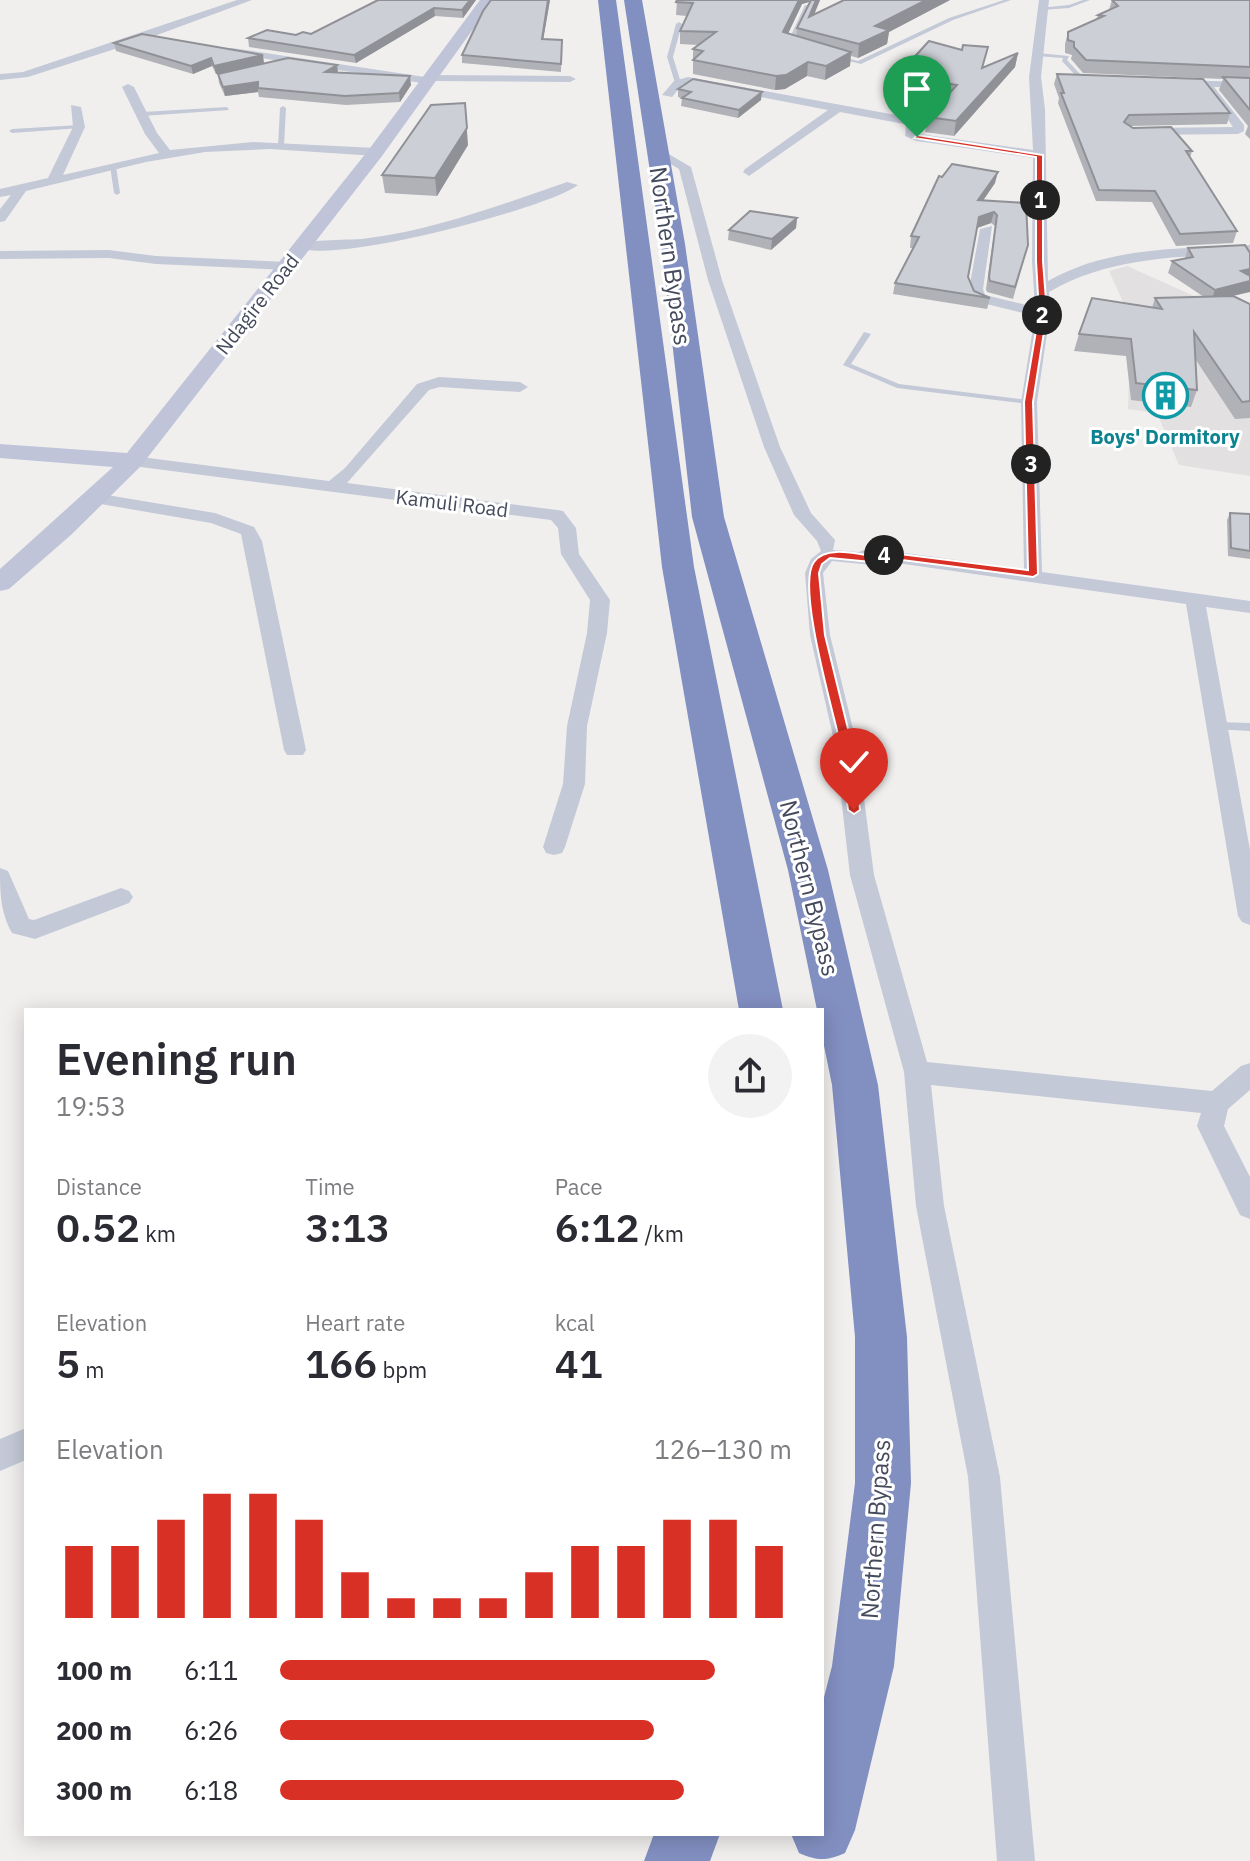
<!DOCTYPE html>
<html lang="en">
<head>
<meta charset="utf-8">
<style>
	:root { --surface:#fff; --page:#f2f2f3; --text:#2b2b33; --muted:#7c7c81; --accent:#d93025 }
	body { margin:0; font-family:"IBM Plex Sans",sans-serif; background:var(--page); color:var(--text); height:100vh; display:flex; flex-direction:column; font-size:30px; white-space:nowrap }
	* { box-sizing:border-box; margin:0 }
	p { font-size:26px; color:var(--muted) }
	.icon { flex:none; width:44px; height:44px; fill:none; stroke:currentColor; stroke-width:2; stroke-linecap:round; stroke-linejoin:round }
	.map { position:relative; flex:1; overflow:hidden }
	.panel { position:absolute; left:24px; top:1008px; width:800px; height:828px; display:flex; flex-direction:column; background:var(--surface); border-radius:0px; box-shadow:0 4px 20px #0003 }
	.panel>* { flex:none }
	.pin { position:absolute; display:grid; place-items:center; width:68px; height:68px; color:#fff; margin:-82px -34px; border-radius:50% 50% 50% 0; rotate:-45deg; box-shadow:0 0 8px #0007 }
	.pin .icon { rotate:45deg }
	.km { position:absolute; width:40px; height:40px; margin:-20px; border-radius:50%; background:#222; color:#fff; font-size:22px; line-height:40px; text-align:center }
	.round { display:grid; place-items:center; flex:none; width:84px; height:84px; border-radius:42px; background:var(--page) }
	.head { display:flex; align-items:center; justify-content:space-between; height:136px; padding:0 32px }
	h1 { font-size:44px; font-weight:600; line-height:60px }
	.stats { display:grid; grid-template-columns:repeat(3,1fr); gap:12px; height:136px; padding:8px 32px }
	.stats div { display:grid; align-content:center }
	.stats b { font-size:40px; font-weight:600 }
	.stats small { font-size:22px; font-weight:400 }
	.stats p { font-size:22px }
	.chart { height:224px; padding:16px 32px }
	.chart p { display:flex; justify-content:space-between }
	.chart svg { width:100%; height:144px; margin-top:8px; stroke:var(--accent); stroke-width:6 }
	ul { padding:0 32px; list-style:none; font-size:26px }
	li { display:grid; grid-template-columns:128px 96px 1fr; align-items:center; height:60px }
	li i { height:20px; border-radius:10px; background:var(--accent) }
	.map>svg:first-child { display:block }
	.education { fill:#e2e0e0 }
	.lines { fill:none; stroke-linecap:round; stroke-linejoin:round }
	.lane { fill:#c4c9d7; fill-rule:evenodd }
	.street { fill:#c4c9d7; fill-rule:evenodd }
	.secondary { fill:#bfc4d9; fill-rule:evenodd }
	.highway { fill:#828fc1; fill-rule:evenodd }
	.wall { fill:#b0b2b8; fill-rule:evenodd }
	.shaded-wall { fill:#909196 }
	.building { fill:#cdcfd6; stroke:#909196; stroke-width:2 }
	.route { fill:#d93025; stroke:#fff; stroke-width:2 }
	.labels { text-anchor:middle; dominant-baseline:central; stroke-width:6; stroke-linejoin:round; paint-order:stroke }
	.far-street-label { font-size:20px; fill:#454b5d; stroke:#fff }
	.far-culture-label { font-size:20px; font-weight:bold; fill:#0d838f; stroke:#fff }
	.street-label { font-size:24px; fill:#454b5d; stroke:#fff }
</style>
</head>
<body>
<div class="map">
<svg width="1250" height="1861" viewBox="0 0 1250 1861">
	<rect width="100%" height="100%" fill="#f1efee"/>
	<polygon class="education" points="1127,266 1250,321 1250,476 1179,465 1157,413 1128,409 1129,376 1138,335 1109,271"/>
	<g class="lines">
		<g class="lane">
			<polygon points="1004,0 1011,0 953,20 861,64 832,57 835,55 858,61 949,18"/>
			<polygon points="1083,0 1090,0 1069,8 1042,10 1039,8 1069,5"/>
			<polygon points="805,5 810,6 791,44 797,46 794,48 786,46"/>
			<polygon points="679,22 682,24 673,57 681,83 678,85 675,83 667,57 676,24"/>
			<polygon points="1038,53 1069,56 1067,60 1081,75 1076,76 1062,61 1063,58 1036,56"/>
			<polygon points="283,106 286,108 284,146 281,148 278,146 280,108"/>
			<polygon points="227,107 229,110 143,116 140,114 143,112"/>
			<polygon points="79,125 81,128 12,133 9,131 12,129"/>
			<polygon points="113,164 116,166 120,193 117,195 114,193 110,166"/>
			<polygon points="864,332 871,334 851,364 899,384 1029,400 1033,402 1029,404 897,388 843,365"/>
			<polygon points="1217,722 1250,723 1250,731 1213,729 1212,726 1213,723"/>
		</g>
		<g class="street">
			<polygon points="237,0 252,0 149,38 28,77 0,80 0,74 23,72"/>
			<path d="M1039,0H1049L1041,77L1045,109L1048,281C1109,246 1182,249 1250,245V253C1180,257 1111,256 1049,292L1050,313L1037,402L1042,572L1250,601V613L1206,607L1250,850V925L1242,922L1238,916L1186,604L890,562L882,566L832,561L823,573L830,635L857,745L874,875L927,1062L1212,1091L1241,1066L1250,1063V1090L1228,1109L1224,1126L1250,1177V1219L1240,1215L1197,1126L1201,1113L931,1085L944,1206L1000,1477L1035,1861H997L968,1477L916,1206L904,1072L850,875L835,745L810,635L805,573L811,559L821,551L817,541L794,515L764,447L708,280L679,169L650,152L660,149L691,167L722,280L780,447L811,513L835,540L833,550L859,552L868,548L1024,569L1021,402L1035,316L974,301L969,289L980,229L992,226L983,289L985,295L1035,307L1032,261L1033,158L917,141L905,136L906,125L904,124L840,112L749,176L743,172L745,169L828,110L688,83L682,85L672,97L662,95L674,81L688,77L907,117L917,121L916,132L920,134L1033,150L1029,77Z"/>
			<polygon points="232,48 425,77 430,75 570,76 576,79 570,82 433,81 428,84 228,53 228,49"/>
			<polygon points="1174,80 1250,82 1250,88 1214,87 1244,125 1244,131 1238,134 1140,135 1138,132 1144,128 1233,127 1205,87 1170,85 1168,83"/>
			<polygon points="128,84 134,87 157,133 170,150 253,142 376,148 382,152 376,156 270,149 205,152 146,162 26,191 5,221 0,222 0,209 11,195 0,197 0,189 48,178 73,127 71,105 81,107 85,127 63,175 159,153 145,134 122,87"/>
			<path d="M567,182L578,185C549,208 324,268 296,246C307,238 352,241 369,238C437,229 503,204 567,182Z"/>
			<polygon points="109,250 156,256 287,262 294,266 287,270 156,264 109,258 0,259 0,251"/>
			<polygon points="439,377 520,382 528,387 520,392 440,387 429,390 347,483 557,510 563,511 576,528 579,554 610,600 607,633 587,726 585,784 565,847 562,853 554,855 546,853 543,847 563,784 567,726 587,633 590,600 561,554 558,528 551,520 133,466 125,461 133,456 329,481 345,468 417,384"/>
			<polygon points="95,493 215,513 254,527 262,541 306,750 303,755 287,755 284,750 241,534 211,523 89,502 86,498"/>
			<path d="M0,868L8,871L29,919L34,920L121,888L129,891L133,897L129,903L35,939L12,933C0,911 0,892 0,868Z"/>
			<polygon points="26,1428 26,1460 0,1471 0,1439"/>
		</g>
		<polygon class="secondary" points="480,0 494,0 382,156 141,466 72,534 9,589 0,591 0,569 113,467 0,458 0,444 127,453 370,148"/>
		<g class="highway">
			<polygon points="598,0 616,0 694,567 783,1010 739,1010 662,567"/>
			<path d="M624,0H642L685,244L724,517L828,870L878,1085L907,1337L911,1483L894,1666L855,1830L845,1853C826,1861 818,1861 799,1853L791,1834H822V1705L832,1666L855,1483V1337L832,1085L822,1036V1010H817L788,870L692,517L661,244Z"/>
			<polygon points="654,1834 720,1834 710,1861 644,1861"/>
		</g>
	</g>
	<g class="wall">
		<polygon points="378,0 476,0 463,18 435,16 356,63 249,47 248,38 311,34"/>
		<polygon points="491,0 550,0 543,39 562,40 561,72 462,63 462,55"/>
		<path d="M677,0H820L814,14L844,0H950L889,32L887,44L858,58L851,56L850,66L825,80L807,76L785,89L775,90L693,74V49L698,45L680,44V31L687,16L676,15ZM809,2L810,3L797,28L796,36L788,34L802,4Z"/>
		<polygon points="1112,0 1250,0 1250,139 1245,134 1248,126 1219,90 1223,79 1083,73 1071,59 1072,55 1065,53 1065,44 1068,32 1096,20 1098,15 1109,10"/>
		<polygon points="114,43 264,63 337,65 338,72 411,85 400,102 346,105 259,97 258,92 225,96 219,83 218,74 216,74 212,66 193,74 116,51"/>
		<polygon points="962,50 983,68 1018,53 1015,67 954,136 925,132 928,117 945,98 895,90 897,76"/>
		<polygon points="1057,74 1230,113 1227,124 1130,126 1192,151 1190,158 1237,231 1233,243 1176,246 1152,202 1096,201 1058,103 1059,98 1054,84"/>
		<polygon points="678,89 761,100 738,118 681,106 682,98 678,97"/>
		<polygon points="468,145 437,196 385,193 382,175"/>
		<polygon points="942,177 995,183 983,200 1028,245 1013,299 987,292 986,289 995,226 991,223 977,228 968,277 974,291 990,298 987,309 893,294 895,283 914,248 910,248 911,236"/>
		<polygon points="797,218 796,228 771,250 728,240 729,230"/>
		<polygon points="1188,248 1231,296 1250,304 1250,418 1235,419 1196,360 1197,390 1191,407 1131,400 1126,356 1074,351 1079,334 1152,308 1155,298 1204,297 1168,273 1172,261 1185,258"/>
		<polygon points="1230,513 1250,514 1250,559 1228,556 1227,520"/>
	</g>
	<g class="shaded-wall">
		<polygon points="470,0 476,0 463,18 462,10"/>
		<polygon points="548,0 550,0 542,47 542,39"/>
		<polygon points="799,0 809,0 809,2 802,4 782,46 783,32"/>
		<polygon points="816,0 820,0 808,30 809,17"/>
		<polygon points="926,0 950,0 889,32 887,44 858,58 859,44 875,26"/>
		<polygon points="434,8 435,16 356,63 354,55"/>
		<polygon points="851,52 850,66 825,80 826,66"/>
		<polygon points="1018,53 1015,67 954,136 956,121"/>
		<polygon points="263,55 264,63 216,74 214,66"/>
		<polygon points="211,58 212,66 193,74 191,66"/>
		<polygon points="808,62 807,76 785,89 775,90 776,76"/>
		<polygon points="337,65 338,74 325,72"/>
		<polygon points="410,76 411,85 400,102 399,93"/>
		<polygon points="258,82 258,92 225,96 223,87"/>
		<polygon points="762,92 761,100 738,118 739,110"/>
		<polygon points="465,103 468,145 437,196 435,178"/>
		<polygon points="998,172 995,183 976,211 978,200"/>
		<polygon points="994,212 991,223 977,228 979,217"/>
		<polygon points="797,218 796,228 771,250 772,239"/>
		<polygon points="1250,269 1250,280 1241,271"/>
		<polygon points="1250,281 1250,292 1211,301 1215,290"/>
	</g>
	<g class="building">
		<polygon points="378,0 470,0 462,10 434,8 354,55 248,38 267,30 296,35 303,32 311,34"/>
		<polygon points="491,0 548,0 542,39 562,40 561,64 462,55 483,11"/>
		<polygon points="677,0 799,0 783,32 851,52 826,66 808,62 786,75 776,76 693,60 703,51 693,49 716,32 680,31 693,3 676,2"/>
		<polygon points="811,0 816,0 809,17 844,0 926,0 875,26 889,30 859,44 797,28"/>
		<polygon points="1112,0 1250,0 1250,67 1086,60 1074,47 1074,42 1068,40 1068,32 1104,16 1098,15 1118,6"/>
		<polygon points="142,34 263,55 214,66 211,58 191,66 114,43"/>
		<polygon points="929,41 962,50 963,45 988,47 982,68 1018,53 956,121 928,117 957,85 897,76"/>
		<polygon points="288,58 337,65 325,72 410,76 399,93 345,96 258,88 258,82 223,87 218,74"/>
		<polygon points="1057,74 1203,79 1230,113 1129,115 1124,122 1133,128 1171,127 1192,151 1186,151 1237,231 1180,234 1155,191 1099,190 1061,93 1064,93"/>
		<polygon points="1223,77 1250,78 1250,110"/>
		<polygon points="693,79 762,92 739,110 682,98 691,92 678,89"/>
		<polygon points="465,103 467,128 435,178 382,175 431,105"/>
		<polygon points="952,164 998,172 978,200 1026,203 1028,245 1015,287 990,281 989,277 997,215 994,212 979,217 968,277 974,291 990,298 895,283 919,237 911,236 939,176 942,177"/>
		<polygon points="750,211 797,218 772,239 729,230"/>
		<polygon points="1245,245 1250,253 1250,269 1241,271 1250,276 1250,281 1215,290 1172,261 1193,257 1188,248"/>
		<polygon points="1233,296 1250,304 1250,401 1242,402 1194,332 1197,390 1136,383 1131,339 1079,334 1092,298 1162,309 1155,298"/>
		<polygon points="1230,513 1250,514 1250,551 1231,548"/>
	</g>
	<path class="route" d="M917,135L1043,155V261L1047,313L1033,402L1038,574L1033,577L887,558L882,563L830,558L822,564L819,573L825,635L852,745L860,810L854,814L848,810C845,788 844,765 840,743C833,711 796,585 814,562C826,544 860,555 878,557L884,552L1028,570L1024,402L1039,313L1036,261V157L914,138Z"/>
	<defs>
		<symbol id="building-ring" viewBox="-11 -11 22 22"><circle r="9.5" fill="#fff" stroke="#0f9aa8" stroke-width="1.5"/><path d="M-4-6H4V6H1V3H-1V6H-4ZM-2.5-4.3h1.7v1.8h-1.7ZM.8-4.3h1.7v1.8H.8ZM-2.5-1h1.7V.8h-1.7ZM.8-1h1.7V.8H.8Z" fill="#0f9aa8"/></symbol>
	</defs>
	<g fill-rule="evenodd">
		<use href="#building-ring" x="1140" y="370" width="51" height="51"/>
	</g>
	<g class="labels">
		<g class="far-street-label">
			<text transform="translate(257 304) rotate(-52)">Ndagire Road</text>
			<text transform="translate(452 503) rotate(7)">Kamuli Road</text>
		</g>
		<g class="far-culture-label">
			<text x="1165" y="436">Boys' Dormitory</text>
		</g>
		<g class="street-label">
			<text transform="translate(671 256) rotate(82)">Northern Bypass</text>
			<text transform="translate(810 888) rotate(76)">Northern Bypass</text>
			<text transform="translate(875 1529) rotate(-86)">Northern Bypass</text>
		</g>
	</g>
</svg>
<div class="pin" style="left:917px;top:137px;background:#1e9e55"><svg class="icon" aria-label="arrive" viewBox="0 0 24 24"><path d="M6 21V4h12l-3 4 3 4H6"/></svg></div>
<div class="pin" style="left:854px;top:810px;background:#d93025"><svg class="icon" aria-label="check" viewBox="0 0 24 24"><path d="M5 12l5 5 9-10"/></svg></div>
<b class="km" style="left:1040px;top:200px">1</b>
<b class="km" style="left:1042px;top:315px">2</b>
<b class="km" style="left:1031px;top:464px">3</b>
<b class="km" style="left:884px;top:555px">4</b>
<section class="panel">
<div class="head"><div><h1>Evening run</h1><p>19:53</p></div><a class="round"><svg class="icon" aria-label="share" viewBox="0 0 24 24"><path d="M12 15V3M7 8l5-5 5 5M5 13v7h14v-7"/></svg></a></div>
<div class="stats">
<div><p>Distance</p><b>0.52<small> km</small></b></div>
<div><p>Time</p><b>3:13</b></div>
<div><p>Pace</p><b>6:12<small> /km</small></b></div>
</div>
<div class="stats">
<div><p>Elevation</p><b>5<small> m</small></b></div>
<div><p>Heart rate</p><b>166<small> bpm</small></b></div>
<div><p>kcal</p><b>41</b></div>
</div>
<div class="chart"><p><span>Elevation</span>126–130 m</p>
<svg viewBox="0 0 160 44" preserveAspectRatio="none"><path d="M5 44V22M15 44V22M25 44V14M35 44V6M45 44V6M55 44V14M65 44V30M75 44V38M85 44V38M95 44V38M105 44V30M115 44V22M125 44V22M135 44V14M145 44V14M155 44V22"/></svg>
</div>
<ul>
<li><b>100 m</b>6:11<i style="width:85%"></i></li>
<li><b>200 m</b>6:26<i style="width:73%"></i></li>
<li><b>300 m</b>6:18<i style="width:79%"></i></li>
</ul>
</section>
</div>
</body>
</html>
